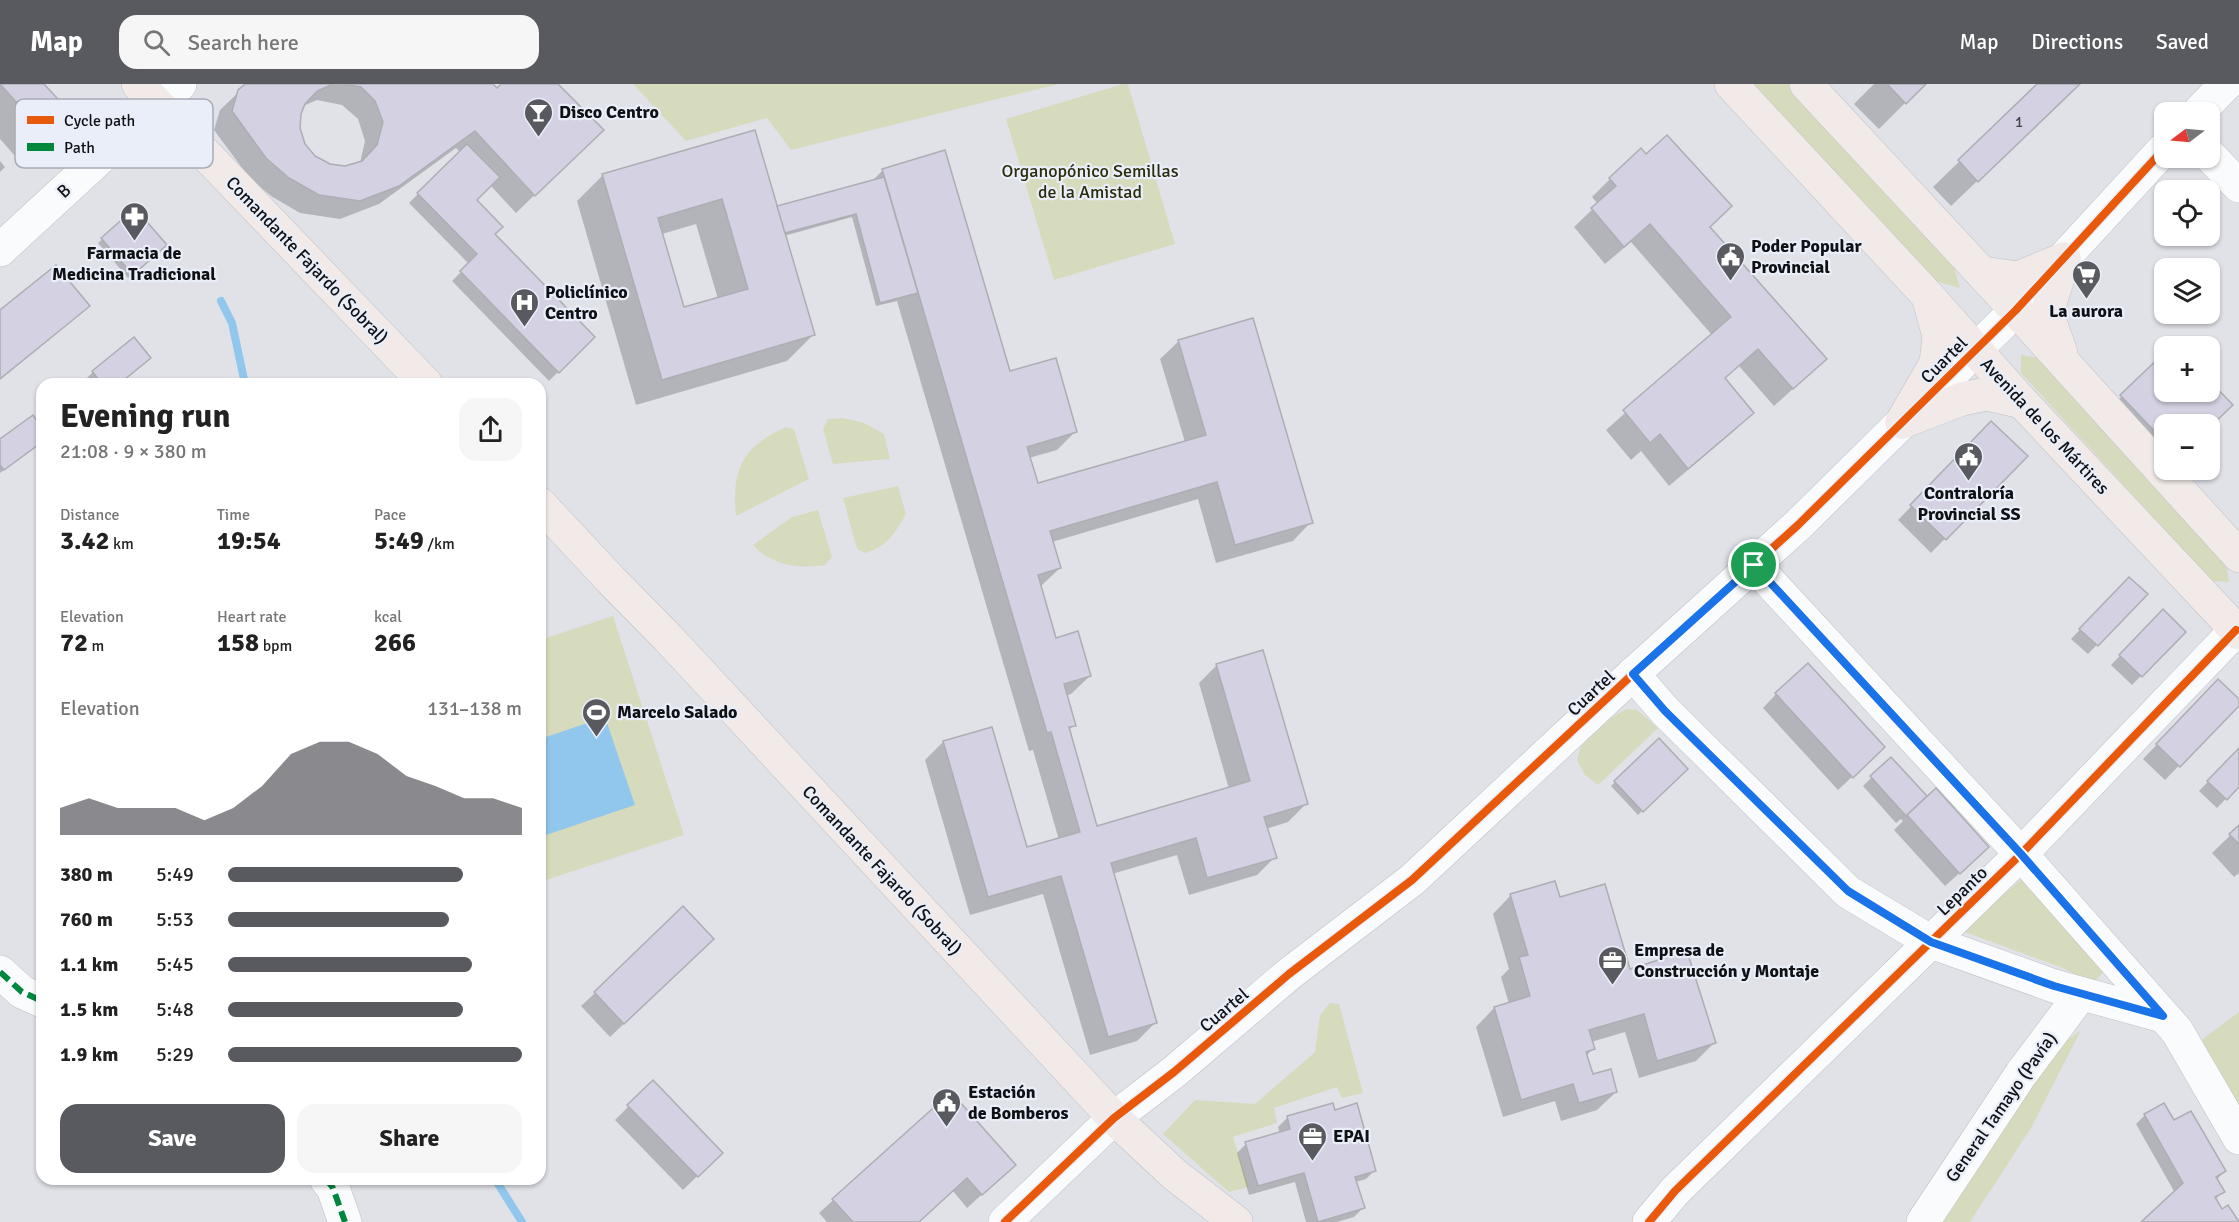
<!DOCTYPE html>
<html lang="en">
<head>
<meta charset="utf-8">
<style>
	:root { --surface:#fff; --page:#f6f6f6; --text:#222; --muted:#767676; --accent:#595a5f }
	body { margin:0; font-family:Signika,sans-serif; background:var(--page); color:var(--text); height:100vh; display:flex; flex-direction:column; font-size:22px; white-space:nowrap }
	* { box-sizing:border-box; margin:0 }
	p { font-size:20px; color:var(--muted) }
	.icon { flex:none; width:33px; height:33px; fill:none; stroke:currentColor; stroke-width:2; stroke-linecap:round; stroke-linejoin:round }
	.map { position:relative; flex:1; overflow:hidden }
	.side { position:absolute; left:36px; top:294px; width:510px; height:807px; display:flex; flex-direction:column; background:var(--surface); border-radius:18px; box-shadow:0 2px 4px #0004 }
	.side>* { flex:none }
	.needle { width:39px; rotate:254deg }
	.tools { position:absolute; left:2154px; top:18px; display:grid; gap:12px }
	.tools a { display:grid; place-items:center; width:66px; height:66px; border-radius:12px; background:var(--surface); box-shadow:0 2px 4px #0004; font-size:30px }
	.pin { position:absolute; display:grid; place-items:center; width:51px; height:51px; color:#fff; margin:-26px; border:3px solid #fff; border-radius:50%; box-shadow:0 2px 6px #0007 }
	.round { display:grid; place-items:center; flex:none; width:63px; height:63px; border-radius:18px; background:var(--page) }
	.overview { display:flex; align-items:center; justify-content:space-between; height:102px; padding:0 24px }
	h1 { font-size:33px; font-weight:700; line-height:45px }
	.metrics { display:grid; grid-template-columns:repeat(3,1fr); gap:9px; height:102px; padding:6px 24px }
	.metrics div { display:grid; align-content:center }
	.metrics b { font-size:26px; font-weight:700 }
	.metrics small { font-size:16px; font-weight:400 }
	.metrics p { font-size:16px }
	.chart { height:168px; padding:12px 24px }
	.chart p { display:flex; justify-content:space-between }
	.chart svg { width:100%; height:108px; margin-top:6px; fill:var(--accent); opacity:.7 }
	.action { display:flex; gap:12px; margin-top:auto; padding:12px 24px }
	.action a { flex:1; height:69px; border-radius:18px; background:var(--accent); color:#fff; font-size:24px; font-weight:700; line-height:69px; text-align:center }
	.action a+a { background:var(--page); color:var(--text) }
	ul { padding:0 24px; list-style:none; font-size:20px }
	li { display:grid; grid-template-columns:96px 72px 1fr; align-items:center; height:45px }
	li i { height:15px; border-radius:8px; background:var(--accent) }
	header { display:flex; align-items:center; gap:36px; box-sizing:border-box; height:84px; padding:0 30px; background:var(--accent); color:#fff }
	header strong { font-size:28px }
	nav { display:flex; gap:33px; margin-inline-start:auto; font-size:21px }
	.search { width:420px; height:54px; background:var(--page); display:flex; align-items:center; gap:15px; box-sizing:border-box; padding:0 21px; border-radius:18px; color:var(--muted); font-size:22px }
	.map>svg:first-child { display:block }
	.green { fill:#d7dbbd }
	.water { fill:#91c7ed }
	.shadow { fill:#0003; fill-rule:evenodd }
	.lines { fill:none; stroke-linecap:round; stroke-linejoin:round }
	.stream { stroke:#91c7ed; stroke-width:8 }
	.building { fill:#d3d1e2; stroke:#adaeb3; stroke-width:1.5; fill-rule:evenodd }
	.minor-casing { stroke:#bec0c4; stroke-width:34 }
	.major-casing { stroke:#c0c0c4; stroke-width:34 }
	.minor { stroke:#fafbfc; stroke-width:33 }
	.major { stroke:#f1eae8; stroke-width:33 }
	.quiet { stroke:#00873e; stroke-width:6; stroke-dasharray:12 6; stroke-linecap:butt }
	.cycleway-casing { stroke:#e9eef9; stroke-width:11 }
	.cycleway { stroke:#e8590c; stroke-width:8 }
	.route-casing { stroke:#fff; stroke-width:12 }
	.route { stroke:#1a73e8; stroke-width:8 }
	.labels { text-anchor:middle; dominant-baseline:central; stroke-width:4.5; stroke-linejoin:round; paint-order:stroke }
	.number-label { font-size:15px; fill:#424249 }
	.poi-label { font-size:18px; font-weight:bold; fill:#101115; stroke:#e9eef9; text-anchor:start }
	.park-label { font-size:18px; fill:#2a2d09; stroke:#e9eef9 }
	.street-label { font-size:18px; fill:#101115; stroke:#e9eef9 }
	.key { fill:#e9eef9; stroke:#a8acb5; stroke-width:1.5 }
	.key-label { font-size:16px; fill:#101115 }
</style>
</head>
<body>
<header>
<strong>Map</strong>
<div class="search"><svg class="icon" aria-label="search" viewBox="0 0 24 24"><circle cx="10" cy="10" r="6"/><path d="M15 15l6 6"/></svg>Search here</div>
<nav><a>Map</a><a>Directions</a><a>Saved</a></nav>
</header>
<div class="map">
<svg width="2239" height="1138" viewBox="0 0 2239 1138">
	<rect width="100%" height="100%" fill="#e0e2e8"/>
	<g class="green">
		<polygon points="633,0 1059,0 791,66 767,34 686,57"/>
		<polygon points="1123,0 1128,0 1175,160 1054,196 1006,35"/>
		<polygon points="1752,0 1789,0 1952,175 1960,204 1935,197"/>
		<polygon points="2021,271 2038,274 2226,478 2229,498 2212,497 2021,289"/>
		<polygon points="843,334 864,339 884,350 890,375 833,380 823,345 828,335"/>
		<path d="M786,343L794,345L809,395L736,432C731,385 743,362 786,343Z"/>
		<path d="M898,402L906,430C895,450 887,462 865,469L857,465L843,414Z"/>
		<path d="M818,426L832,473L825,481C798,485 773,482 753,461L792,433Z"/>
		<polygon points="613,532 684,751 540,798 540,556"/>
		<polygon points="1626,625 1637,626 1658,644 1598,701 1585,691 1577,676 1581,662 1611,634"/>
		<polygon points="2024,793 2107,883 2093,900 2063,884 1962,847"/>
		<polygon points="1330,919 1339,920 1363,1009 1342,1014 1337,1003 1274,1024 1277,1039 1233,1053 1249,1103 1229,1108 1163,1050 1195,1016 1255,1020 1315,968 1320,931"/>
		<polygon points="2239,928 2239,1023 2199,958"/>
		<polygon points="2081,946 2031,1044 1970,1138 1939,1138 2059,963"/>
	</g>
	<polygon class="water" points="605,633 635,721 540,753 540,655"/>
	<g class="shadow">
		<polygon points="0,0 42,0 65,25 16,73 0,55"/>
		<path d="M247,0H491L497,6L503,0H556L583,64L516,129L490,101L475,116L493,151L593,253L549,297L452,197L469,180L409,119L460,68L456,64L379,120L340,135L300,129L271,112L248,92L214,46L220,26ZM317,16L342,21L358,35L365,57L360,79L345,83L330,82L314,73L304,61L299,44V30L303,22Z"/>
		<polygon points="1874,0 1924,0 1879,45 1854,20"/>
		<polygon points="2039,0 2079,0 1951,122 1933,103"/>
		<polygon points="0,77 5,83 0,88"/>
		<path d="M883,86L1009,289L1076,347L1057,366L1029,374L1037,401L1185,358L1160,275L1179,257L1311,438L1293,457L1216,479L1198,415L1052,458L1060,484L1040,503L1055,556L1090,592L1071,610L1066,612L1074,641L1068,647L1096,744L1229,705L1199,599L1217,581L1306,720L1288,738L1266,745L1275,773L1257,791L1189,811L1177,771L1112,790L1156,938L1137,957L1090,971L1043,810L970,831L925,676L943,658L1026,765L1059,756L1033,666L1029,667L897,217L876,222L852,133L784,152L813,251L787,277L636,321L577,117L603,91L776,124L871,98ZM696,140L718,215L683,225L662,150Z"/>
		<polygon points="1610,95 1709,143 1806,293 1774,322 1739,282 1724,295 1752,329 1734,347 1669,402 1641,367 1631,376 1606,346 1712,251 1631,158 1605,180 1574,143 1598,120 1592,113"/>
		<polygon points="134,127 165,160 128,194 98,159"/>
		<polygon points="134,255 149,274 140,283 119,300 86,300 84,297 93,288"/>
		<polygon points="2164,271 2164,308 2210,308 2210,299 2230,321 2210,341 2164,340 2164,385 2108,326"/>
		<polygon points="1992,339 2025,372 1931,469 1898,436"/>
		<polygon points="42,346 42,358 0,389 0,357"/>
		<polygon points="2129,495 2146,510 2088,570 2071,555"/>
		<polygon points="2163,527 2184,548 2132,601 2111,581"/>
		<polygon points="2218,597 2239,617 2239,620 2165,696 2143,675"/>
		<polygon points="1776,610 1869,677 1838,706 1763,624"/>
		<polygon points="1659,656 1686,685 1638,731 1611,702"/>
		<polygon points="2239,666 2239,701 2217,724 2199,707"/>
		<polygon points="1872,693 1918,719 1974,776 1945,802 1894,746 1903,737 1901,735 1896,739 1863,702"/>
		<polygon points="2239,743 2239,789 2234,793 2212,769"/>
		<polygon points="1511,811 1559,815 1629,886 1714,959 1696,977 1639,994 1625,948 1591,958 1593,965 1586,972 1592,992 1616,1008 1597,1026 1561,1037 1555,1017 1503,1033 1476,943 1494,924 1509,920 1501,893 1509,885 1493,830"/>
		<polygon points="698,869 610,953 581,922 595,909"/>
		<polygon points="653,998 721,1069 683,1106 615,1036"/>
		<polygon points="951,1010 1000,1094 967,1124 953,1107 918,1138 827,1138 819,1129"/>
		<polygon points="1332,1021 1334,1028 1375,1086 1366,1095 1356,1098 1363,1124 1354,1133 1337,1138 1306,1138 1295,1098 1249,1111 1237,1069 1246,1060 1280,1050 1278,1043 1287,1034"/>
		<polygon points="2163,1021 2174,1038 2225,1087 2216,1096 2223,1107 2215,1116 2222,1127 2237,1138 2143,1138 2175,1109 2136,1040 2145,1031"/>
	</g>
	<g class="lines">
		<g class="stream">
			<polyline points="221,217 232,239 245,300"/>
			<polyline points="495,1095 522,1138"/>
		</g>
	</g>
	<g class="building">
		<polygon points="0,0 44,0 67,25 43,48"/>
		<polygon points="245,0 333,0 317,7 305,20 301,30 300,44 305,60 315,72 330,80 345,82 362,77 377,61 383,38 375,17 361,3 343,0 493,0 497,4 501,0 558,0 604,46 535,112 475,47 399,102 360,117 319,111 289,94 266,74 232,27 238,6"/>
		<polygon points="1887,0 1926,0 1906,20"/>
		<polygon points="2037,0 2080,0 1978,98 1958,76"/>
		<path d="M755,46L815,251L662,296L602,90ZM722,115L748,205L684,223L658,134Z"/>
		<polygon points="1667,51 1732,122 1710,143 1827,275 1793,305 1758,265 1725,294 1754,329 1688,385 1660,350 1650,359 1623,326 1731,233 1650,140 1624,163 1591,124 1616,102 1609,94 1641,64 1646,70"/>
		<polygon points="467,60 500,93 477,116 503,143 495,150 595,253 559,289 460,187 477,170 417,109"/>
		<polygon points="945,66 1010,287 1056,274 1077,348 1027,363 1038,399 1206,351 1178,256 1253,234 1313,439 1235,461 1217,398 1050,447 1061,484 1038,491 1056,554 1078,547 1091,592 1064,600 1076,642 1069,643 1097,742 1250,697 1216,580 1263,566 1308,720 1264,733 1277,774 1207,794 1196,754 1111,779 1157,939 1108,953 1061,792 988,813 943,657 992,643 1027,763 1080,748 1051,648 1047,649 882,85"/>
		<polygon points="884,93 918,209 880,219 856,130 785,149 777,122"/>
		<polygon points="135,124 167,161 133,191 101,154"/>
		<polygon points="56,181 90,222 0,295 0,226"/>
		<polygon points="134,253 151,274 119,300 102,300 92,287"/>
		<polygon points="2164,269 2164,308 2210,308 2210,297 2233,321 2210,343 2210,340 2164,340 2164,357 2120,311"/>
		<polygon points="33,331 42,344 42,358 4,386 0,381 0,355"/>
		<polygon points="1991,337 2028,372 1946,456 1910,421"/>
		<polygon points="2129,493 2148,510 2098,562 2079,545"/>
		<polygon points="2163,525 2186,548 2142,593 2119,571"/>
		<polygon points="1808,579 1885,663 1853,694 1775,609"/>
		<polygon points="2218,595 2239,615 2239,622 2180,683 2156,660"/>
		<polygon points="1659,654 1688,685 1643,728 1614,697"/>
		<polygon points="2239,664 2239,703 2227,716 2207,697"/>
		<polygon points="1891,673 1927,712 1906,732 1870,692"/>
		<polygon points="1936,704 1989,763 1960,790 1907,731"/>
		<polygon points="2239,741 2239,760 2229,750"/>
		<polygon points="1555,797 1560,813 1605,800 1630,885 1687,867 1716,959 1657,977 1644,930 1589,946 1595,965 1586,968 1593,990 1611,985 1617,1008 1579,1019 1573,1000 1521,1016 1494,923 1530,912 1519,873 1528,871 1510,810"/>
		<polygon points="683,822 714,855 624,940 594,908"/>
		<polygon points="653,996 723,1069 698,1093 627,1021"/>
		<polygon points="951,1008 1016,1081 982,1111 967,1094 919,1138 853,1138 832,1115"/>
		<polygon points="1333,1019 1335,1026 1357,1019 1376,1087 1355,1093 1365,1124 1318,1138 1304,1089 1258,1102 1245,1058 1290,1045 1287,1032"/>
		<polygon points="2164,1019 2174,1036 2191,1027 2226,1087 2216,1093 2225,1108 2215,1113 2222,1125 2228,1121 2239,1138 2141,1138 2183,1099 2144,1030"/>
	</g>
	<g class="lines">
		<defs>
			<g id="minor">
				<polyline points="2199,28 2226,0"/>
				<polyline points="2210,72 2239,102"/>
				<polyline points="0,166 180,0"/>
				<polyline points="1754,481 2021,770 2177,947 2239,1054"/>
				<polyline points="1633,590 1665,627 1848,808 1931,858 2054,902 2163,932"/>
				<polyline points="0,888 22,908 42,917"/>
				<polyline points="326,1095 333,1104 345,1138"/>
				<polyline points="1005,1138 1114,1034 1174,988 1289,890 1412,796 1633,590 1798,441 2016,226 2164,65"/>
				<polyline points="1649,1138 1675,1107 2021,770 2236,546"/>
				<polyline points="1923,1138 2021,990 2081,910"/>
			</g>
			<g id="major">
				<polyline points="138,0 426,300"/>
				<polyline points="1731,0 1928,212 2022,318 2239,549"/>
				<polyline points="1806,0 2016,226 2239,472"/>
				<polyline points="1982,189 2018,194 2064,175"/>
				<polyline points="2061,269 2047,229 2064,175"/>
				<polyline points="1902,338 1936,279 1939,252 1929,216"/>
				<polyline points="1902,338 1962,315 1986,310 2022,318"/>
				<polyline points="540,420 611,496 668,554 1114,1034 1175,1091 1236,1138"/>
			</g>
		</defs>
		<use href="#minor" class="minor-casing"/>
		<use href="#major" class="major-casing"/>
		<use href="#minor" class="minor"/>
		<use href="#major" class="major"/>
		<g class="quiet">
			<polyline points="0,888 22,908 42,917"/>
			<polyline points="326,1095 333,1104 345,1138"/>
		</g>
		<defs>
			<g id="cycleway">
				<polyline points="1005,1138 1114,1034 1174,988 1289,890 1412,796 1633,590 1798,441 2016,226 2164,65"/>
				<polyline points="1649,1138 1675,1107 2021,770 2236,546"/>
			</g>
		</defs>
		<use href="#cycleway" class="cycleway-casing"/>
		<use href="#cycleway" class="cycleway"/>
	</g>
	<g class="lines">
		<defs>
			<polygon id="route" points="1754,481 2021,770 2163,932 2054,902 1931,858 1848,807 1665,627 1633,590"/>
		</defs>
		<use href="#route" class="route-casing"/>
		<use href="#route" class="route"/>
	</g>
	<defs>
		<symbol id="bar-pin" viewBox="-11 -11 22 30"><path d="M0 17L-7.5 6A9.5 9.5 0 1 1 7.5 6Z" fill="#595a5f" stroke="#e9eef9"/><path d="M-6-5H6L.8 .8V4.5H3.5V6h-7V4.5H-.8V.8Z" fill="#fff"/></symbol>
		<symbol id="pharmacy-pin" viewBox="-11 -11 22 30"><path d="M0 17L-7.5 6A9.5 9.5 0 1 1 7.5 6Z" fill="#595a5f" stroke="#e9eef9"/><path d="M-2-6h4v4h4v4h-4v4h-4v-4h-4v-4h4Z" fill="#fff"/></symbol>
		<symbol id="civic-pin" viewBox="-11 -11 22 30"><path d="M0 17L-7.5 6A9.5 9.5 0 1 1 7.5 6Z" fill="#595a5f" stroke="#e9eef9"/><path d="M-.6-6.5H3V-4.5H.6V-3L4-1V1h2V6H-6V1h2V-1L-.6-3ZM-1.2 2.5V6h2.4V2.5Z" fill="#fff"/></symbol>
		<symbol id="supermarket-pin" viewBox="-11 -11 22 30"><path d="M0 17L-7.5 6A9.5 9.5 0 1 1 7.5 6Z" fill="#595a5f" stroke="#e9eef9"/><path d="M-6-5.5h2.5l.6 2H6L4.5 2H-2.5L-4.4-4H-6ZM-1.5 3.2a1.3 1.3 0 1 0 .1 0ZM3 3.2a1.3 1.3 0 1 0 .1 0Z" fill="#fff"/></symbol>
		<symbol id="hospital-pin" viewBox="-11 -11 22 30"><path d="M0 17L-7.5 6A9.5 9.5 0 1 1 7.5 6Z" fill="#595a5f" stroke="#e9eef9"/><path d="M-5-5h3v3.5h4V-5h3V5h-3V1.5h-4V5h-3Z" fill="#fff"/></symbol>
		<symbol id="stadium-pin" viewBox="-11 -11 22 30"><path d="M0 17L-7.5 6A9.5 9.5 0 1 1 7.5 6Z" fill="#595a5f" stroke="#e9eef9"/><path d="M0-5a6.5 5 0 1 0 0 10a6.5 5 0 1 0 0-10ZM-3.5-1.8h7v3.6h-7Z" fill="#fff"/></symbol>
		<symbol id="office-pin" viewBox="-11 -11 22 30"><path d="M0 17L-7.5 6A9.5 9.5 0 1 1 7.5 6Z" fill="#595a5f" stroke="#e9eef9"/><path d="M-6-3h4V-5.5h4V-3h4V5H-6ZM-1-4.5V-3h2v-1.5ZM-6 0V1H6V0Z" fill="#fff"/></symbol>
	</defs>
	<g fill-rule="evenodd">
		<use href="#bar-pin" x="522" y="12" width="33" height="45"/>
		<use href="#pharmacy-pin" x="118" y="116" width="33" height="45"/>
		<use href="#civic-pin" x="1714" y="156" width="33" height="45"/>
		<use href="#supermarket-pin" x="2070" y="174" width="33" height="45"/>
		<use href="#hospital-pin" x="508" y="202" width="33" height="45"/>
		<use href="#civic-pin" x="1952" y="356" width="33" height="45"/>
		<use href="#stadium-pin" x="580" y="612" width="33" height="45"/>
		<use href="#office-pin" x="1596" y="860" width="33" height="45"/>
		<use href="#civic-pin" x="930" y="1002" width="33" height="45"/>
		<use href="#office-pin" x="1296" y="1036" width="33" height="45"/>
	</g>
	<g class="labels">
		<g class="number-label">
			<text x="2019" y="38">1</text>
		</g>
		<g class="poi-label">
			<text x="559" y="28">Disco Centro</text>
			<text x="1751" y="162">Poder Popular<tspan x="1751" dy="21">Provincial</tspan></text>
			<text x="134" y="169" text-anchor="middle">Farmacia de<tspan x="134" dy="21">Medicina Tradicional</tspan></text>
			<text x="545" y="208">Policlínico<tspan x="545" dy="21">Centro</tspan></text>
			<text x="2086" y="227" text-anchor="middle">La aurora</text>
			<text x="1969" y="409" text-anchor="middle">Contraloría<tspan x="1969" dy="21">Provincial SS</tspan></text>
			<text x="617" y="628">Marcelo Salado</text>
			<text x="1634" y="866">Empresa de<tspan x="1634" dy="21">Construcción y Montaje</tspan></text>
			<text x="968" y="1008">Estación<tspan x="968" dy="21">de Bomberos</tspan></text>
			<text x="1333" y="1052">EPAI</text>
		</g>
		<g class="park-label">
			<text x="1090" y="87">Organopónico Semillas<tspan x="1090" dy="21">de la Amistad</tspan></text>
		</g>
		<g class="street-label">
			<text transform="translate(64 107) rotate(-43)">B</text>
			<text transform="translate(307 176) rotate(46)">Comandante Fajardo (Sobral)</text>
			<text transform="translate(1944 276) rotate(-45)">Cuartel</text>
			<text transform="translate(2045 342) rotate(47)">Avenida de los Mártires</text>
			<text transform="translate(1591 609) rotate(-43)">Cuartel</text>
			<text transform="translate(882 786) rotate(47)">Comandante Fajardo (Sobral)</text>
			<text transform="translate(1962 807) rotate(-44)">Lepanto</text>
			<text transform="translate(1224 926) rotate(-40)">Cuartel</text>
			<text transform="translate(2001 1023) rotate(-55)">General Tamayo (Pavía)</text>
		</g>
	</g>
	<rect x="15" y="15" width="198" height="69" rx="9" class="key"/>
	<rect x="27" y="32" width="27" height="8" fill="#e8590c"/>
	<rect x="27" y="59" width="27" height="8" fill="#00873e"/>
	<g class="key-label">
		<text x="64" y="42">Cycle path</text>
		<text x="64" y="69">Path</text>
	</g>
</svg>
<div class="tools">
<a><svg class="needle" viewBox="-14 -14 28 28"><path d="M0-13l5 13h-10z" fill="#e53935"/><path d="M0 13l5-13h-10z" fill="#767676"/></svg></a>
<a><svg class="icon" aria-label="locate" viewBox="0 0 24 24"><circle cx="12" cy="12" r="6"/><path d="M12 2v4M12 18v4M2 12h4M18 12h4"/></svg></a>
<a><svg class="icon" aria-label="layers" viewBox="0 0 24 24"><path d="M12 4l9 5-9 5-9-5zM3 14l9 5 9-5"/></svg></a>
<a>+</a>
<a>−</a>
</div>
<div class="pin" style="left:1754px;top:481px;background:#1e9e55"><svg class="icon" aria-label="arrive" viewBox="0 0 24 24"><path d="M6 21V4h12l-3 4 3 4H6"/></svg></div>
<section class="side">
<div class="overview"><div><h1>Evening run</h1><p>21:08 · 9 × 380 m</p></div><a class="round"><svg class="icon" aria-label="share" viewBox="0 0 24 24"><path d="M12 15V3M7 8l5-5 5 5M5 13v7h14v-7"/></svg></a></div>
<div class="metrics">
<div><p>Distance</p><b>3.42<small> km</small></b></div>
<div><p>Time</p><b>19:54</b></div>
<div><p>Pace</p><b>5:49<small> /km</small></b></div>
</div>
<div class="metrics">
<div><p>Elevation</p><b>72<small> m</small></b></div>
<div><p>Heart rate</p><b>158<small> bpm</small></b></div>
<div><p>kcal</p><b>266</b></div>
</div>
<div class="chart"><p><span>Elevation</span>131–138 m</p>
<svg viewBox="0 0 160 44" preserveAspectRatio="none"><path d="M0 44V33L10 29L20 33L30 33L40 33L50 38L60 33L70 24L80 11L90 6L100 6L110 11L120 20L130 24L140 29L150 29L160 33V44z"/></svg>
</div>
<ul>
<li><b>380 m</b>5:49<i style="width:80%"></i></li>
<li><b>760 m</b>5:53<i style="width:75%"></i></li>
<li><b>1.1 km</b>5:45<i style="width:83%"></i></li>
<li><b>1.5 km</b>5:48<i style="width:80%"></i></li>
<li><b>1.9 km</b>5:29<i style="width:100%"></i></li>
</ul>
<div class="action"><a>Save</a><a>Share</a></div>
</section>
</div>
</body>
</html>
